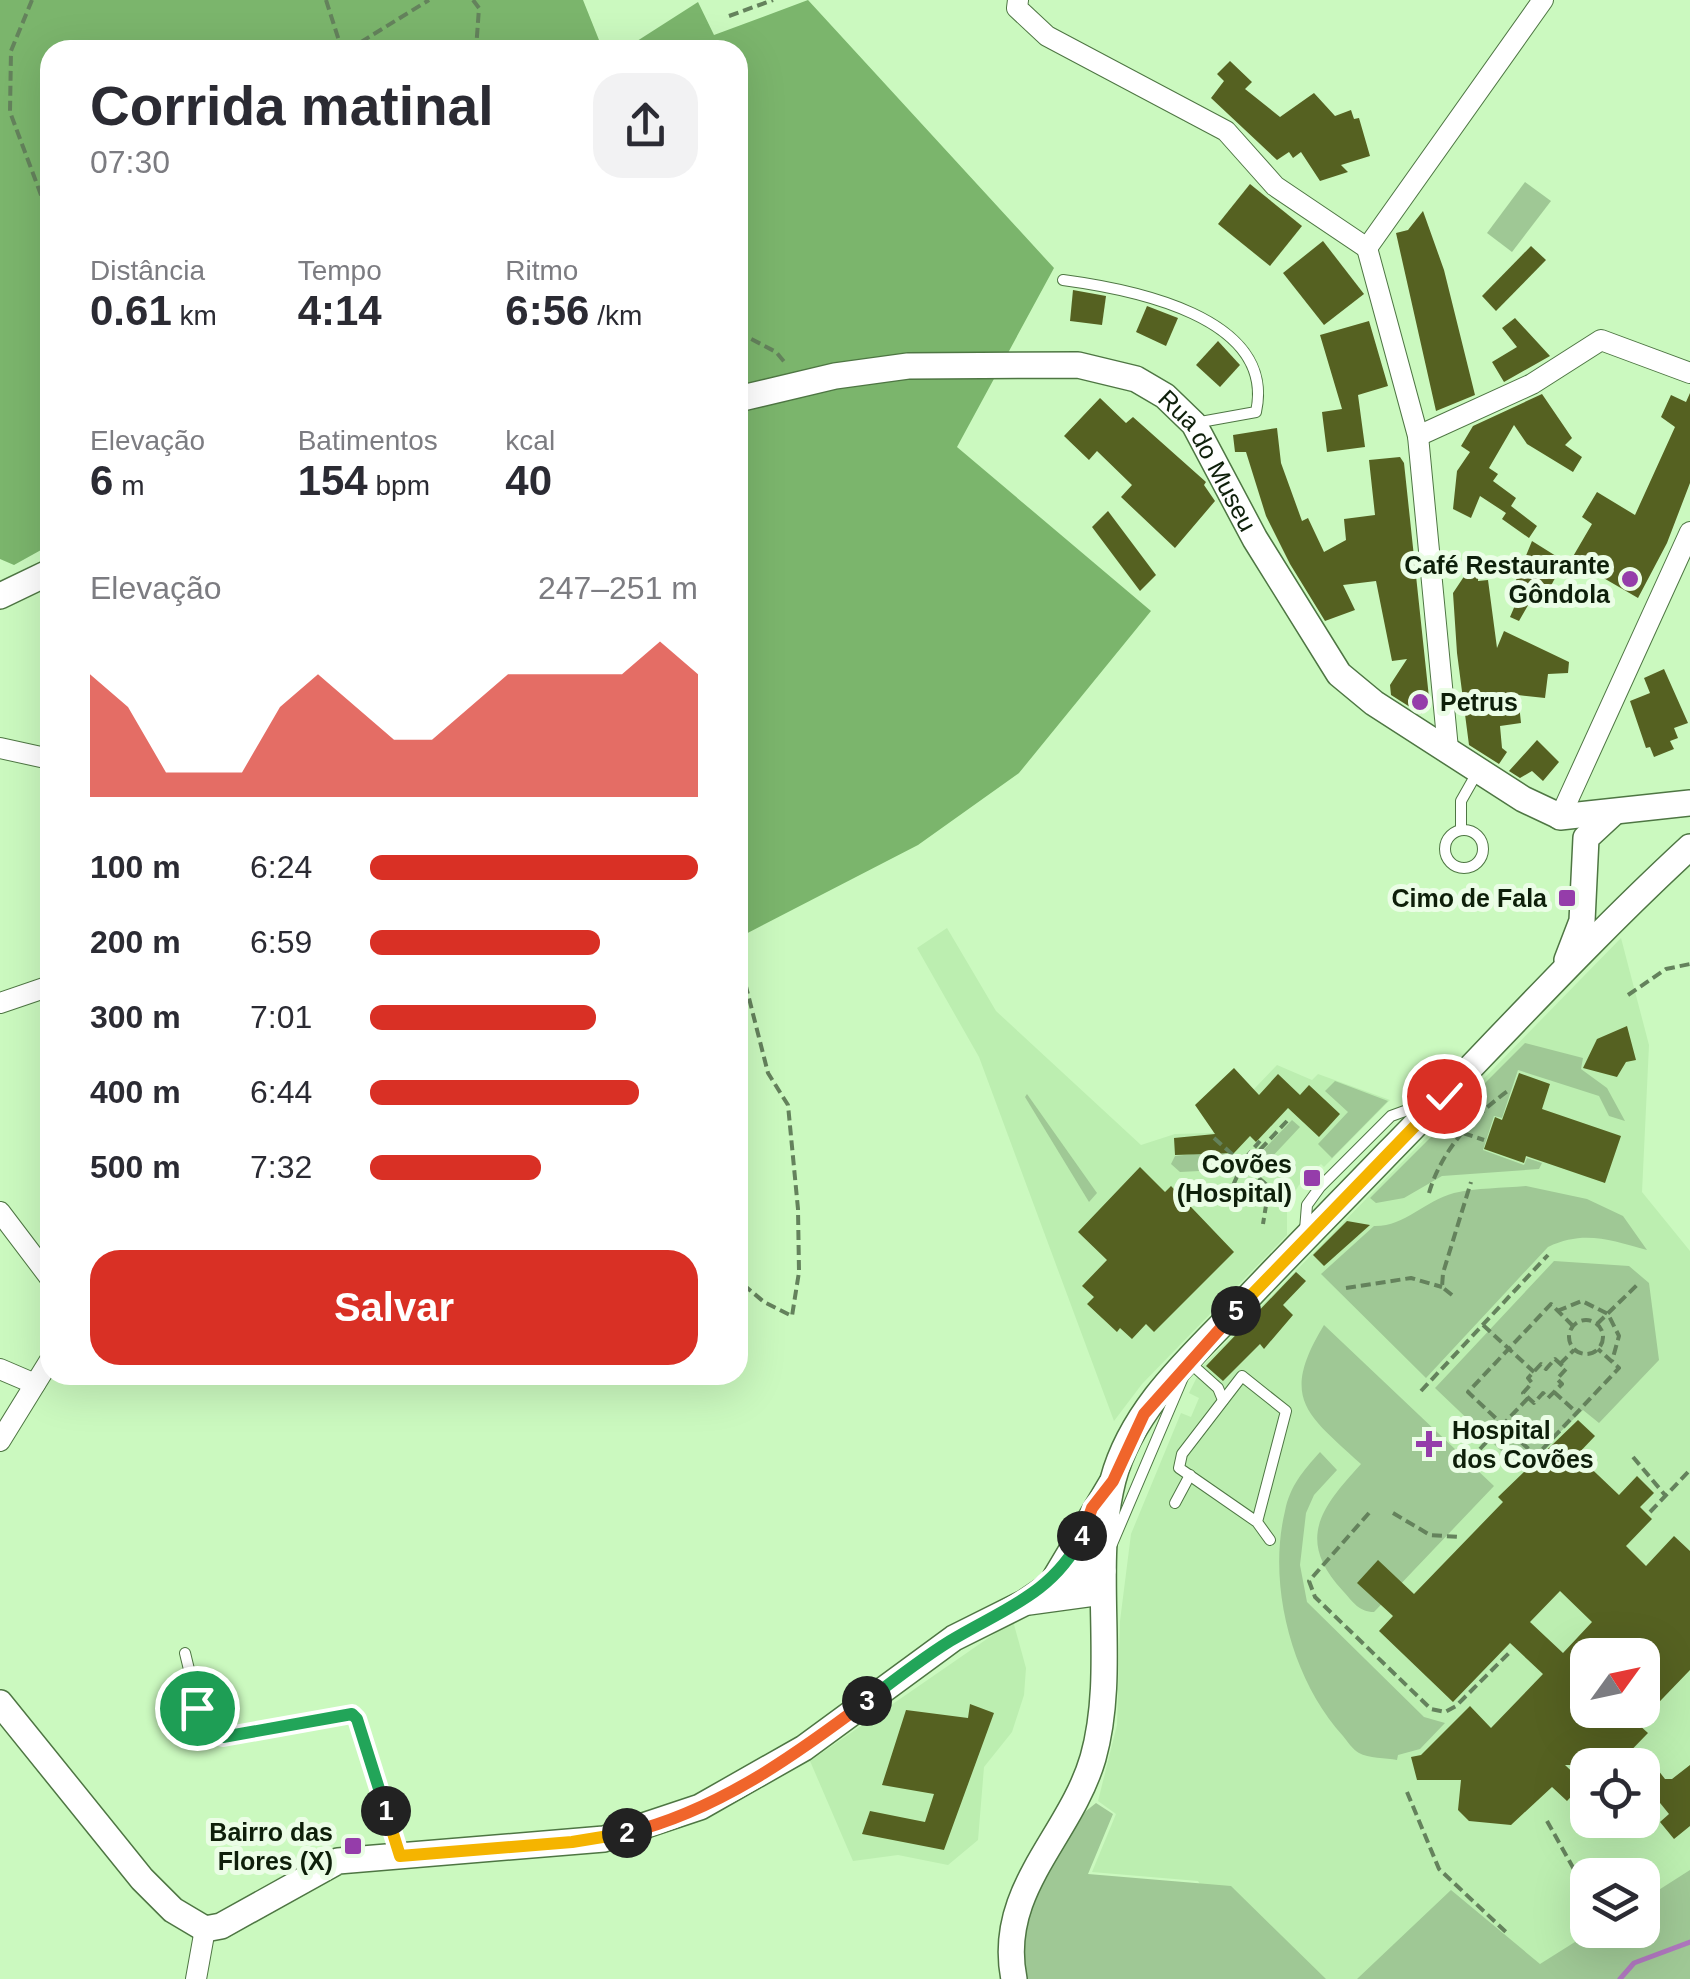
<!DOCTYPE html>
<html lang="pt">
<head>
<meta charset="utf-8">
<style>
	:root { --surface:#fff; --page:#f2f2f3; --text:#2b2b33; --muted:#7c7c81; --accent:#d93025 }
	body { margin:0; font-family:Arial,sans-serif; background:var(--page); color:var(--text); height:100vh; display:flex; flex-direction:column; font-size:38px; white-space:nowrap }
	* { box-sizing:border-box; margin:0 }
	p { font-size:32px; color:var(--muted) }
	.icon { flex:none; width:55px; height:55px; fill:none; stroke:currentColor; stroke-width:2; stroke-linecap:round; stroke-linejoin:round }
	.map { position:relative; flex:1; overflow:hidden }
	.panel { position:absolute; left:40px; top:40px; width:708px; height:1345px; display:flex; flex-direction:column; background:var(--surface); border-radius:30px; box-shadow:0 10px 40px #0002 }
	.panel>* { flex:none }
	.needle { width:65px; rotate:57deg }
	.tools { position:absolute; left:1570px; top:1638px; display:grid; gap:20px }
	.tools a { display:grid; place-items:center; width:90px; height:90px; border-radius:20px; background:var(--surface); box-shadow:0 10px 40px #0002; font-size:50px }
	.pin { position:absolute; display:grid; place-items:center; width:85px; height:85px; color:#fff; margin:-42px; border:5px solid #fff; border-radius:50%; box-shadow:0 2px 10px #0007 }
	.km { position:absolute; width:50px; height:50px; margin:-25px; border-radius:50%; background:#222; color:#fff; font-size:28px; line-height:50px; text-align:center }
	.round { display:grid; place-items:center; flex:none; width:105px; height:105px; border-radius:30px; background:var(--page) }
	.summary { display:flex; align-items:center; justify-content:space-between; height:170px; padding:0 50px }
	h1 { font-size:55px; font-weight:700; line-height:75px }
	.figures { display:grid; grid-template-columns:repeat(3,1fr); gap:15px; height:170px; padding:10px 50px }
	.figures div { display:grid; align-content:center }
	.figures b { font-size:42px; font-weight:700 }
	.figures small { font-size:28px; font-weight:400 }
	.figures p { font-size:28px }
	.chart { height:280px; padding:20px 50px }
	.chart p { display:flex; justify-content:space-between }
	.chart svg { width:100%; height:180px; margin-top:10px; fill:var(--accent); opacity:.7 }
	.action { display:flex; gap:20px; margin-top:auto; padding:20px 50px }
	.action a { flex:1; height:115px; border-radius:30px; background:var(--accent); color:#fff; font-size:40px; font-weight:700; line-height:115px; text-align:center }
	ul { padding:0 50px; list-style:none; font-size:32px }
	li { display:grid; grid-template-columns:160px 120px 1fr; align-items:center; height:75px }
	li i { height:25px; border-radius:12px; background:var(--accent) }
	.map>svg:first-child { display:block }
	.built { fill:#bceeb0; fill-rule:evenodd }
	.green { fill:#9fc895 }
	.forest { fill:#7bb56c }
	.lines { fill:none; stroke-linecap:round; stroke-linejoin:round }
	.stream { stroke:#ae76bd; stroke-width:5 }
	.building { fill:#556121; fill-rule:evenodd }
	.service-casing { stroke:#4e7643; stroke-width:12 }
	.minor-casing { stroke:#4e7643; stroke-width:22 }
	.tertiary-casing { stroke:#4e7643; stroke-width:28 }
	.path { stroke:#64825c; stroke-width:4; stroke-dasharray:10 5; stroke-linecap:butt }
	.service { stroke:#fff; stroke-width:10 }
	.minor { stroke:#fff; stroke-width:20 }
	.tertiary { stroke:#fff; stroke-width:25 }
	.split-1-casing { stroke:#fff; stroke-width:20 }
	.split-2-casing { stroke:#fff; stroke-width:20 }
	.split-3-casing { stroke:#fff; stroke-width:20 }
	.split-4-casing { stroke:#fff; stroke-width:20 }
	.split-5-casing { stroke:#fff; stroke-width:20 }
	.split-6-casing { stroke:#fff; stroke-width:20 }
	.split-1 { stroke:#22a559; stroke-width:12 }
	.split-2 { stroke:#f5b400; stroke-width:12 }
	.split-3 { stroke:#f0652b; stroke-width:12 }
	.split-4 { stroke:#22a559; stroke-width:12 }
	.split-5 { stroke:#f0652b; stroke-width:12 }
	.split-6 { stroke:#f5b400; stroke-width:12 }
	.poi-dot { fill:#953daa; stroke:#ebfde6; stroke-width:4 }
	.labels { text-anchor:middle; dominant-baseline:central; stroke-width:10; stroke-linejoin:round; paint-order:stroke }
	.street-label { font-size:25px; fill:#0e1f0a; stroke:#ebfde6 }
	.poi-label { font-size:25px; font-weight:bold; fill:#0e1f0a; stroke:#ebfde6; text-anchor:end }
</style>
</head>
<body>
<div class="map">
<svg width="1690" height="1979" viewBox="0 0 1690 1979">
	<rect width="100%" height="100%" fill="#cbf9bf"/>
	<g class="built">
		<polygon points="947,928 996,1011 1141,1145 1175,1134 1212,1133 1277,1065 1312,1080 1318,1074 1390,1100 1324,1167 1321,1164 1299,1185 1287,1205 1287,1235 1142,1384 1114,1421 979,1057 917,948"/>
		<path d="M1621,938L1649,1045L1642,1192L1690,1251V1941L1616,1979H1258L1198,1881L1092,1872L1116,1814L1098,1801L1117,1725L1120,1621L1131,1534L1181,1413L1191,1417L1199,1398L1189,1393L1202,1367ZM1588,1655H1642V1710H1588ZM1588,1765H1642V1820H1588ZM1588,1875H1642V1930H1588Z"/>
		<polygon points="1013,1621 1026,1668 1024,1695 1012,1732 984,1767 978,1840 948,1865 898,1855 853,1861 810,1761"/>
	</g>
	<g class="green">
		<polygon points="1525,182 1551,201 1512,252 1487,233"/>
		<polygon points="1525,1043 1583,1058 1581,1069 1607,1088 1625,1121 1609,1116 1599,1096 1518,1070 1502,1118 1494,1116 1483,1150 1524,1165 1527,1158 1542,1163 1539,1169 1442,1176 1404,1198 1376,1203 1370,1198"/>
		<polygon points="1335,1081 1388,1101 1332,1158 1318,1144 1348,1112 1325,1091"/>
		<polygon points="1027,1094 1097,1193 1089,1202 1025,1097"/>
		<polygon points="1292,1120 1300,1127 1257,1173 1249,1165"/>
		<polygon points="1221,1151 1241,1165 1237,1169 1180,1172 1171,1164 1175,1156"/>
		<path d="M1526,1186L1587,1199L1623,1216L1647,1250C1610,1240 1584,1230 1548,1247L1426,1378L1321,1274L1374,1226C1404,1227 1424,1201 1454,1193C1477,1188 1502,1188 1526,1186Z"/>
		<polygon points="1554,1261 1629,1266 1649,1283 1659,1360 1599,1423 1583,1410 1521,1470 1435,1388"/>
		<path d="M1324,1325L1494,1486L1374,1612C1359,1612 1353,1602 1343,1591C1296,1540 1320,1509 1361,1464C1307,1414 1279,1399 1324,1325Z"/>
		<path d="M1320,1452L1337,1470L1314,1495L1306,1513L1300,1565L1307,1602L1424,1717L1445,1723L1420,1749L1398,1755L1397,1760C1386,1758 1368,1758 1359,1753C1353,1750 1347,1741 1343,1736C1292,1680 1267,1585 1285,1511C1290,1486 1303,1471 1320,1452Z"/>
		<path d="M1096,1803L1113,1814L1088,1874L1231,1886L1326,1979H1025C1018,1904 1046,1870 1086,1811Z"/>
		<polygon points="1690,1870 1690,1979 1357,1979 1451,1890 1540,1964 1594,1930 1642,1930 1643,1900"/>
	</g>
	<g class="forest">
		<polygon points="0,0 583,0 603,50 50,50 50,545 14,565 0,559"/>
		<polygon points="808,0 1054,268 957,447 1151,611 1019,773 918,845 738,938 738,50 623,50 698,2 714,35"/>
	</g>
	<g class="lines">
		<polyline class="stream" points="1620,1979 1634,1963 1690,1942"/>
	</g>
	<g class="building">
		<polygon points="1230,61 1252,82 1245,89 1280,117 1314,93 1335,116 1351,110 1354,119 1359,118 1370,156 1341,165 1348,172 1320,181 1301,152 1293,158 1289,152 1277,160 1211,98 1224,81 1217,74"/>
		<polygon points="1250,184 1302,226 1270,266 1218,224"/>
		<polygon points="1423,211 1444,270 1475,395 1436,411 1396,233 1408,230"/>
		<polygon points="1323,241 1364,294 1324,325 1283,273"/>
		<polygon points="1531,246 1546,260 1496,311 1482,296"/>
		<polygon points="1073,290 1106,296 1102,325 1070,321"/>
		<polygon points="1147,306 1178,318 1166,346 1136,332"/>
		<polygon points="1515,318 1550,356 1504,382 1492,362 1517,347 1502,328"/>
		<polygon points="1369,321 1388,386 1358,395 1365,447 1327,452 1322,412 1342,409 1320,335"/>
		<polygon points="1218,341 1240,365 1220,387 1196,365"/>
		<polygon points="1690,393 1690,483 1667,543 1638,598 1588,569 1584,574 1568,565 1592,524 1582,517 1597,492 1635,515 1675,427 1661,417 1671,395 1686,402"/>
		<polygon points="1542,394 1572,438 1565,445 1582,457 1573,472 1527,444 1514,425 1489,468 1498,474 1493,481 1516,498 1511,506 1537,526 1529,538 1502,519 1506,513 1480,496 1471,518 1453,509 1457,471 1470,452 1461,446 1473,426"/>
		<polygon points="1100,398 1126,423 1133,417 1206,482 1204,485 1215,501 1175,548 1121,497 1132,485 1097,451 1089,460 1064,436"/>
		<polygon points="1277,428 1281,463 1302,521 1308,518 1324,552 1346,540 1344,519 1375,515 1369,460 1400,457 1404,463 1430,707 1421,714 1391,695 1390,685 1407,659 1392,661 1376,581 1343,585 1355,610 1325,621 1290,564 1266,516 1246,452 1235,452 1233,435"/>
		<polygon points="1108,511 1156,575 1140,591 1092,527"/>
		<polygon points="1532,541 1564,561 1544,599 1534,595 1519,621 1510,617 1522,589 1514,585"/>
		<polygon points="1479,554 1478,581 1488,580 1497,648 1504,631 1569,662 1568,673 1548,674 1545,698 1518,695 1521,723 1500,726 1502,748 1507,752 1499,764 1469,745 1457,653 1453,593"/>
		<polygon points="1664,669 1688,723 1674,728 1678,738 1670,741 1674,749 1654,757 1650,747 1646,748 1630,701 1650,693 1644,678"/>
		<polygon points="1537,740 1559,762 1543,781 1532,771 1520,778 1509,771"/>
		<polygon points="1627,1026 1636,1060 1626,1062 1617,1077 1583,1068 1597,1039"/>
		<polygon points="1234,1068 1259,1095 1278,1074 1300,1095 1309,1085 1340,1114 1319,1137 1288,1108 1256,1142 1250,1136 1234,1153 1175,1155 1174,1138 1215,1134 1195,1105"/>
		<polygon points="1519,1073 1550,1084 1542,1109 1621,1136 1605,1183 1526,1156 1524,1163 1484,1149 1495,1117 1502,1120"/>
		<polygon points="1140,1167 1165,1192 1171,1186 1234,1252 1154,1332 1146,1324 1132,1339 1120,1328 1117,1332 1087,1304 1094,1297 1082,1286 1107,1260 1078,1232"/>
		<polygon points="1347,1221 1370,1225 1324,1266 1313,1255"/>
		<polygon points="1296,1272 1306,1281 1283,1305 1293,1315 1264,1349 1260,1344 1223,1381 1206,1366"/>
		<path d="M1578,1420L1595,1436L1577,1455L1619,1495L1637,1476L1654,1493L1640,1507L1652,1519L1626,1546L1646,1566L1674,1536L1690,1551V1670L1638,1724L1648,1733L1617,1765H1565L1584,1783L1567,1801L1552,1787L1511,1825L1469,1821L1458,1810L1461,1780H1417L1411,1757L1421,1755L1470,1706L1491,1728L1543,1674L1510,1643L1453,1702L1379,1631L1393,1616L1357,1583L1378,1560L1414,1594L1503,1502L1498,1497ZM1560,1591L1592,1622L1563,1653L1530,1622ZM1588,1655H1642V1710H1588Z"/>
		<polygon points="970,1704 994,1713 944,1850 862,1834 870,1811 925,1822 934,1794 882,1785 906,1710 968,1718"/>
		<polygon points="1690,1765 1690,1826 1674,1839 1660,1822 1669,1814 1643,1782 1658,1770 1665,1779 1672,1779"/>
	</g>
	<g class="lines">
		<defs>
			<g id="service">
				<path d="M1063,280C1130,289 1277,316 1256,412L1195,423"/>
				<circle cx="1464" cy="849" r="19"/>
				<polyline points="1461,830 1461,801 1478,771"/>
				<polyline points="1305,1230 1307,1205 1320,1187 1391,1116 1424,1104"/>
				<polyline points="1189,1362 1218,1388 1223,1400"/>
				<polyline points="1175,1503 1190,1475"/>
				<polyline points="1257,1522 1286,1411 1242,1376 1182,1454 1179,1468 1257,1522 1270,1540"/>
				<polyline points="1112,1544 1184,1375"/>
				<polyline points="185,1653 202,1723 223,1737 338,1714 352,1714 357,1719 399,1855"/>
			</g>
			<g id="minor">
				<polyline points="1018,0 1017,8 1047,36 1226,131 1275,186 1367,248"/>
				<polyline points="1367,248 1418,436 1448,749"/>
				<polyline points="1367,248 1543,0"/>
				<polyline points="1418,436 1532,384 1601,340 1690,373"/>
				<polyline points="0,748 50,759"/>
				<polyline points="1560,817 1690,532"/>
				<polyline points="0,1003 50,986"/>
				<polyline points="0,1212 50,1278"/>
				<polyline points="0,1369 35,1384"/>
				<polyline points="0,1441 50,1360"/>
				<polyline points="196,1979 205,1929"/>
			</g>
			<g id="tertiary">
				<path id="s1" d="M738,399L835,376L908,366L1078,365L1136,379L1165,396L1194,424L1255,539L1339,674L1374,703L1523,799L1557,815"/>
				<polyline points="0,596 50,572"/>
				<polyline points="1560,817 1690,803"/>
				<polyline points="1567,960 1582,921 1586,838 1613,813"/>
				<polyline points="1055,1578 1111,1484"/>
				<polyline points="1029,1602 1102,1592"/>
				<polyline points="0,1703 142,1879 173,1910 205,1929 221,1926 338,1861 604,1839 700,1807 804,1748 954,1638 1024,1603 1070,1572 1103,1571"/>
				<path d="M1014,1979C996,1890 1070,1837 1093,1758C1118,1669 1090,1570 1113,1480C1132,1408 1192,1356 1241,1305C1289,1254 1339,1204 1388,1153C1488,1051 1585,944 1690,847"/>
			</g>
		</defs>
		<use href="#service" class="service-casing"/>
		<use href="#minor" class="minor-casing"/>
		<use href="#tertiary" class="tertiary-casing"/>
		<g class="path">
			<polyline points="32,0 11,51 10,112 50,219"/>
			<polyline points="326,0 342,50"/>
			<polyline points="473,0 479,8 476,50"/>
			<polyline points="729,16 773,0"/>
			<polyline points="348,50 429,0"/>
			<polyline points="738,332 776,352 787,365"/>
			<polyline points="738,955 768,1073 788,1105 798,1209 799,1272 792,1316 764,1302 738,1280"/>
			<polyline points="1628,995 1666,969 1690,964"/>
			<polyline points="1463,1133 1484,1140"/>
			<polyline points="1214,1138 1269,1187 1263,1224"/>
			<polyline points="1252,1158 1248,1155 1260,1141"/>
			<path d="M1429,1193C1441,1151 1473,1116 1509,1090"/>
			<polyline points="1227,1199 1239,1172 1287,1121"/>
			<polyline points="1346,1288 1411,1278 1442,1287"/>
			<polyline points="1452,1295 1442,1287 1443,1273 1471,1182"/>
			<polyline points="1557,1311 1582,1301 1608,1314 1619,1336 1612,1361"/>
			<circle cx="1586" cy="1337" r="17"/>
			<polyline points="1597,1324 1638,1284"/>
			<polyline points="1483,1325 1534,1372"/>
			<polyline points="1573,1326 1551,1304 1468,1392 1536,1456 1619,1368 1598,1349"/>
			<polygon points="1555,1359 1566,1369 1557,1379 1562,1384 1548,1398 1543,1393 1534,1403 1523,1393 1532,1383 1528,1378 1541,1364 1546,1369"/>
			<polyline points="1560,1364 1574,1350"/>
			<polyline points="1421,1391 1548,1255"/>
			<polyline points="1554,1392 1576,1412"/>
			<polyline points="1480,1449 1528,1398"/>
			<polyline points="1633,1457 1665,1495"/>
			<polyline points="1650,1512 1690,1470"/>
			<polyline points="1369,1513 1309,1581 1315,1597 1431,1709 1445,1712 1456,1706 1510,1652"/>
			<polyline points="1393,1513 1430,1535 1459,1537"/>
			<polyline points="1407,1792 1439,1869 1507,1933"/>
			<polyline points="1547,1821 1585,1889"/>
		</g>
		<use href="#service" class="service"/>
		<use href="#minor" class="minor"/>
		<use href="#tertiary" class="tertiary"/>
	</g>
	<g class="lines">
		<defs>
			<polyline id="split-1" points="197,1708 210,1732 223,1737 352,1714 357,1719 386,1811"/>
			<polyline id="split-2" points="386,1811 400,1856 572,1842 627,1833"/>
			<path id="split-3" d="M627,1833C717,1811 794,1756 867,1701"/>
			<path id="split-4" d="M867,1701C894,1680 921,1659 950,1641C1003,1609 1053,1594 1082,1536"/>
			<polyline id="split-5" points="1082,1536 1092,1508 1113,1481 1144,1414 1236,1311"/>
			<polyline id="split-6" points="1236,1311 1444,1096"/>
		</defs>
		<use href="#split-1" class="split-1-casing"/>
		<use href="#split-2" class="split-2-casing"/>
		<use href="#split-3" class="split-3-casing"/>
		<use href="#split-4" class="split-4-casing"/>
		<use href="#split-5" class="split-5-casing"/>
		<use href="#split-6" class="split-6-casing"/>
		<use href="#split-1" class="split-1"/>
		<use href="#split-2" class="split-2"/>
		<use href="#split-3" class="split-3"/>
		<use href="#split-4" class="split-4"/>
		<use href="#split-5" class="split-5"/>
		<use href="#split-6" class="split-6"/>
	</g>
	<g class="poi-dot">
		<circle cx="1630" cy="579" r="10"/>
		<circle cx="1420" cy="702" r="10"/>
		<rect x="1557" y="888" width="20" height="20" rx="5"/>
		<rect x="1302" y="1168" width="20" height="20" rx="5"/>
		<path d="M1424 1429h10v10h10v10h-10v10h-10v-10h-10v-10h10z"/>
		<rect x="343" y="1836" width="20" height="20" rx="5"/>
	</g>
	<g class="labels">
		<g class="street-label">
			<text stroke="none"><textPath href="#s1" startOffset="515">Rua do Museu</textPath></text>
		</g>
		<g class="poi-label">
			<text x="1610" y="565">Café Restaurante<tspan x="1610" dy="29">Gôndola</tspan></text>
			<text x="1440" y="702" text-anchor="start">Petrus</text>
			<text x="1547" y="898">Cimo de Fala</text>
			<text x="1292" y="1164">Covões<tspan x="1292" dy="29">(Hospital)</tspan></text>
			<text x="1452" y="1430" text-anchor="start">Hospital<tspan x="1452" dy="29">dos Covões</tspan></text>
			<text x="333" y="1832">Bairro das<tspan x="333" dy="29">Flores (X)</tspan></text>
		</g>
	</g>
</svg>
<div class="tools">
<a><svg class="needle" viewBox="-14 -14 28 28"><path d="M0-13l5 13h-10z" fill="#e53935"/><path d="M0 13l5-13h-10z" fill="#7c7c81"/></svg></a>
<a><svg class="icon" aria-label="locate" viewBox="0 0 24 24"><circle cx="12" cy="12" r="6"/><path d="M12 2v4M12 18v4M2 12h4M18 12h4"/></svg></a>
<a><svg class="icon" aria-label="layers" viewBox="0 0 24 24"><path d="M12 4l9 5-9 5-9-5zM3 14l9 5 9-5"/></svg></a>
</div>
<div class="pin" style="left:197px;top:1708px;background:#1e9e55"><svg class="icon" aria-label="arrive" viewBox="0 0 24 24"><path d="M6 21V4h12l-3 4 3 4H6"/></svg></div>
<div class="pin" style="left:1444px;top:1096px;background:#d93025"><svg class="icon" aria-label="check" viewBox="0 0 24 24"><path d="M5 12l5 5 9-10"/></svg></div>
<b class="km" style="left:386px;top:1811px">1</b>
<b class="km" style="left:627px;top:1833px">2</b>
<b class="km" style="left:867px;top:1701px">3</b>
<b class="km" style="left:1082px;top:1536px">4</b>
<b class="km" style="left:1236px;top:1311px">5</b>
<section class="panel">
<div class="summary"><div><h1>Corrida matinal</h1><p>07:30</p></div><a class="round"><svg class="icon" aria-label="share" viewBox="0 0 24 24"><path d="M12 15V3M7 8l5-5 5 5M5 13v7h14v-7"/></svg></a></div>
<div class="figures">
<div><p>Distância</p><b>0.61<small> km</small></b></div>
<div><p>Tempo</p><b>4:14</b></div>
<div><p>Ritmo</p><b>6:56<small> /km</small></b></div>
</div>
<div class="figures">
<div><p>Elevação</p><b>6<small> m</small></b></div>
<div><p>Batimentos</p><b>154<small> bpm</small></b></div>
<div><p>kcal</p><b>40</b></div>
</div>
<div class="chart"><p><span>Elevação</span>247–251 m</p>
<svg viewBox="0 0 160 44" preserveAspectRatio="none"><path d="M0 44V14L10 22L20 38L30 38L40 38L50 22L60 14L70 22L80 30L90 30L100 22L110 14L120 14L130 14L140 14L150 6L160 14V44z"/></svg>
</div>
<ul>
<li><b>100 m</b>6:24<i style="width:100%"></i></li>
<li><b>200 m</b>6:59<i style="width:70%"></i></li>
<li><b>300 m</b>7:01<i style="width:69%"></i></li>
<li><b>400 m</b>6:44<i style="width:82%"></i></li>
<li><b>500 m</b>7:32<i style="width:52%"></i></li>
</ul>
<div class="action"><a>Salvar</a></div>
</section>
</div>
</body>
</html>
